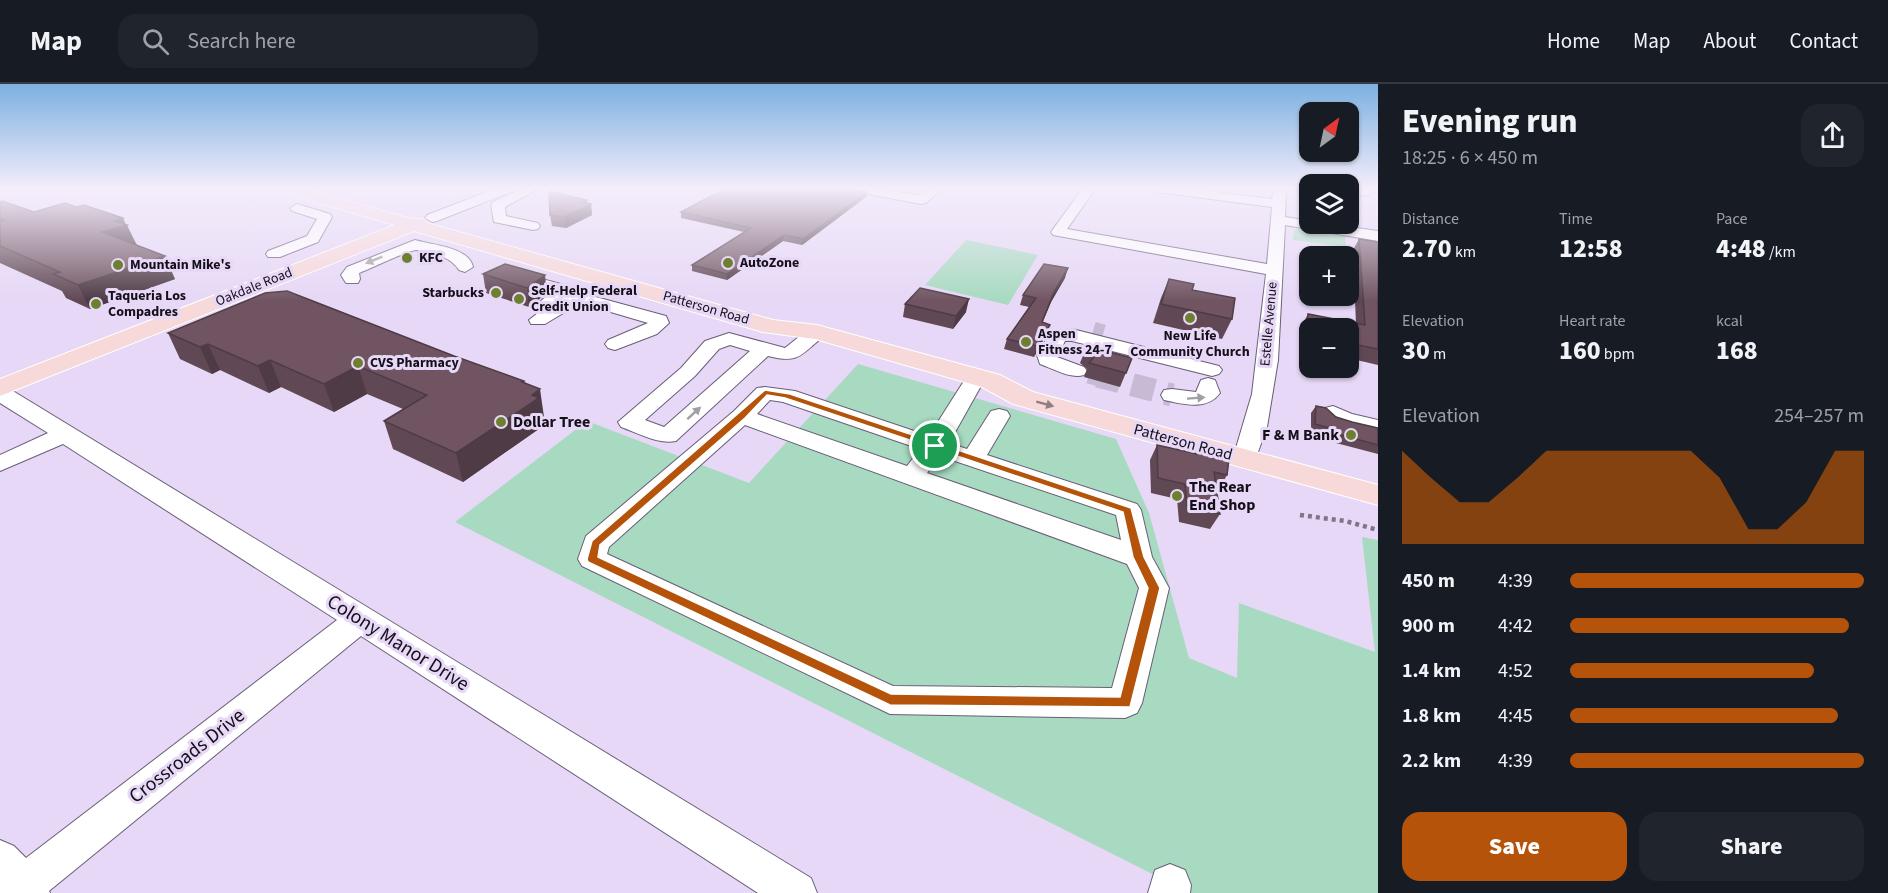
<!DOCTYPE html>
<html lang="en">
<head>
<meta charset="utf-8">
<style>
	:root { --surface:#171b24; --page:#20242c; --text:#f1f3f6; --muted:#9ea1a6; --line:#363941; --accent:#b45309 }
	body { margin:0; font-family:"Source Sans 3",sans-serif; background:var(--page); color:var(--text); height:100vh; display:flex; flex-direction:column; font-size:22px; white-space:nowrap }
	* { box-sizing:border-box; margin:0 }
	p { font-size:20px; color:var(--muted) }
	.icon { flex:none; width:33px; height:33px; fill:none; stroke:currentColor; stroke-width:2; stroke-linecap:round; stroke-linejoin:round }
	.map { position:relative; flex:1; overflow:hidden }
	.sheet { display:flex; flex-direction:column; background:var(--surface); width:510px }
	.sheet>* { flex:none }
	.needle { width:39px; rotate:33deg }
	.controls { position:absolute; left:1299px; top:18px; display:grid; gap:12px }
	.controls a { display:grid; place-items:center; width:60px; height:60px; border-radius:12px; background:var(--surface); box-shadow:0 2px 4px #0004; font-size:30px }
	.pin { position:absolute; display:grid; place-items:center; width:51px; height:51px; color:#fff; margin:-26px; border:3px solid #fff; border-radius:50%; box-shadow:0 2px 6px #0007 }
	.round { display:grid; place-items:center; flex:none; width:63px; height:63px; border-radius:18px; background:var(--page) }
	.headline { display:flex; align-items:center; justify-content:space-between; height:102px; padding:0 24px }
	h1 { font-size:33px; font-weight:800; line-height:45px }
	.metrics { display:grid; grid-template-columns:repeat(3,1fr); gap:9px; height:102px; padding:6px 24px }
	.metrics div { display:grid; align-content:center }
	.metrics b { font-size:26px; font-weight:800 }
	.metrics small { font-size:16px; font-weight:400 }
	.metrics p { font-size:16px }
	.chart { height:168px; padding:12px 24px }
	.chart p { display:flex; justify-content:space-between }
	.chart svg { width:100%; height:108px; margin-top:6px; fill:var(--accent); opacity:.7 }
	.action { display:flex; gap:12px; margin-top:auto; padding:12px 24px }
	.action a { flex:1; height:69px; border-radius:18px; background:var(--accent); color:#fff; font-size:24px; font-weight:800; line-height:69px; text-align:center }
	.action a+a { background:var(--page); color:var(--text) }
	ul { padding:0 24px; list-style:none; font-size:20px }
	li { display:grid; grid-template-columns:96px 72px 1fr; align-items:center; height:45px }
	li i { height:15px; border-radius:8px; background:var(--accent) }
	header { display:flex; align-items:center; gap:36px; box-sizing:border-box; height:84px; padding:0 30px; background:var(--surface); border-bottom:2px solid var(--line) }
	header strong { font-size:28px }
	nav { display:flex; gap:33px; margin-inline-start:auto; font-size:21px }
	.search { width:420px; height:54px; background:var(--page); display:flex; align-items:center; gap:15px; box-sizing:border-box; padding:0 21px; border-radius:18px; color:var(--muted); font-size:22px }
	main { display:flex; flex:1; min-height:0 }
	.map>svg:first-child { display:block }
	.green { fill:#a7dac0 }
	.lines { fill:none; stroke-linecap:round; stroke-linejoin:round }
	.minor-tunnel-far1 { stroke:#c6bad5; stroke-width:19; stroke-dasharray:19 9; stroke-linecap:butt }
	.minor-tunnel { stroke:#c6bad5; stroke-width:23; stroke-dasharray:23 12; stroke-linecap:butt }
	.minor-casing { stroke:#695e77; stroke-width:2 }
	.major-casing { stroke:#fff; stroke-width:2 }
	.path { stroke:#7e7589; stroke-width:4.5; stroke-dasharray:4 4; stroke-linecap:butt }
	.minor { fill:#fff; fill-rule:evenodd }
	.major { fill:#f7d9d9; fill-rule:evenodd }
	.wall { fill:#604854 }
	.shaded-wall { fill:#4e3b45 }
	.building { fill:#705462; stroke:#4e3b45; stroke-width:1.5 }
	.oneway { fill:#a19fa3 }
	.oneway2 { fill:#917e83 }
	.route { fill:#b45309; stroke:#fff; stroke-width:1.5; fill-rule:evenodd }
	.poi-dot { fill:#6e8030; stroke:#e6d8f6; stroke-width:2 }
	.labels { text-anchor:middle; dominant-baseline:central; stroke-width:6; stroke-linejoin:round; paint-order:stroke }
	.far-poi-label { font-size:14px; font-weight:bold; fill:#140f19; stroke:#e6d8f6; text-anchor:start }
	.far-street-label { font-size:14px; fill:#140f19; stroke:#e6d8f6 }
	.poi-label { font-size:16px; font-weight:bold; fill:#140f19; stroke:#e6d8f6; text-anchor:start }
	.street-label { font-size:16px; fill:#140f19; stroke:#e6d8f6 }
	.near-street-label { font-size:20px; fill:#140f19; stroke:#e6d8f6 }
</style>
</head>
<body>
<header>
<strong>Map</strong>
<div class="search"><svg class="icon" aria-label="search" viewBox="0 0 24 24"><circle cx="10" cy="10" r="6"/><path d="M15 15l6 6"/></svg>Search here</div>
<nav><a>Home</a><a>Map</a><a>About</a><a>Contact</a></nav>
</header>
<main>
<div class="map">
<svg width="1378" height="809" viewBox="0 0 1378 809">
	<rect width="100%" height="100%" fill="#e6d8f6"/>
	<g class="green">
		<polygon points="1302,145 1345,152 1346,163 1293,156 1294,146"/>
		<polygon points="966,156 1038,171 1008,221 925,201"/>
		<polygon points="858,280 1116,355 1149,429 1189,574 1237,594 1239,519 1375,568 1362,453 1378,456 1378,809 1190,809 455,438 587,337 749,399"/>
	</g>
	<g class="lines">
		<g class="minor-tunnel-far1">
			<polyline points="1093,247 1103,250"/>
			<polyline points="1089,290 1104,294"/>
		</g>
		<polyline class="minor-tunnel" points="1098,292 1172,311"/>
		<defs>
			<g id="minor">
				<polygon points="497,104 515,104 513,107 437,137 432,138 425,134 427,131"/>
				<polygon points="524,104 534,104 536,106 505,123 506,132 538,139 540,142 538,145 533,146 494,138 491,121 493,118"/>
				<polygon points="850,104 876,104 918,111 928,104 943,104 926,119 921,120 857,108"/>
				<polygon points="1083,104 1096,104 1067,145 1267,180 1272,123 1157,108 1150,104 1184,104 1272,115 1274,104 1286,104 1285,133 1310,137 1310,140 1328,140 1378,147 1378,157 1285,141 1278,276 1267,343 1254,379 1245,381 1236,379 1233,374 1252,310 1266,190 1053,151 1051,148"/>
				<polygon points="1348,104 1367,104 1374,108 1367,112 1348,109"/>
				<polygon points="297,120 330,130 332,133 318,158 280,173 268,173 266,170 268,167 307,152 317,135 292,127 290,124"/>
				<path d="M415,156C432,161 469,163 473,183L465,188L459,186C452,174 432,167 417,166C408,166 370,185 359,189L360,195L358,199H346L341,191L347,183Z"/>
				<polygon points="512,187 572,203 575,207 573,210 581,209 666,232 669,239 657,250 615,266 608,264 605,260 608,256 648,239 580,219 545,240 531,240 529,236 543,225 537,220 552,208 506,196 504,192"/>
				<path d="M817,242L824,244L827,248L824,252C800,271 800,280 768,272L676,357C659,361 638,349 621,343L618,338L681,284L705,257L729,249L785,264L810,244ZM730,261L750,267L664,343L645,336L695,292L719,265Z"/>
				<path d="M1072,245L1219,282L1222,286L1219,290L1212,292L1072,257H1065L1057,273L1084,283L1087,287L1084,291C1070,295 1054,285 1040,280L1037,271L1051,248Z"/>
				<path d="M976,287L983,289L986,293L949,359L967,365L991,327L999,325L1007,327L1010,332L987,371L1137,420L1141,426L1152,473L1169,504L1142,619L1137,629L1125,634L890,630L582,482L578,475L586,452L734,327L757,304L765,303L795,307L929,352L969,289ZM770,316L783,318L920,365L907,382L757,330ZM745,341L1127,480L1139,504L1112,604L893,602L607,470L609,463ZM940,372L1116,431L1121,456L927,389Z"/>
				<path d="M1208,294L1215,296L1220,309C1207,327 1183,320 1164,316L1161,311L1164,306L1172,305L1196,308L1201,296Z"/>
				<polygon points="0,303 8,304 811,794 817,809 758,809 361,552 49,807 50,809 0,809 0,756 14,762 26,774 337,536 63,360 0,387 0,371 48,349 0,319"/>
				<path d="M1333,322L1352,330L1378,336V350C1361,346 1332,344 1322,329L1325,324Z"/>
				<polygon points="1170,780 1185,786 1191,801 1190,809 1148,809 1155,786"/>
			</g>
			<polygon id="major" points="276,104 300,104 412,135 424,135 427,139 773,236 817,241 1000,291 1033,308 1378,401 1378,421 1013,320 982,303 815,255 763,248 414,147 0,312 0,295 395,141 278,107"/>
		</defs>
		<use href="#minor" class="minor-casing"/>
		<use href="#major" class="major-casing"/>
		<polyline class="path" points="1300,431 1345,437 1378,446"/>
		<use href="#minor" class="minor"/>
		<use href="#major" class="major"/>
	</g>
	<g class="wall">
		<polygon points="866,113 802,161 783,157 727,196 692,187 692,181 744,148 681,134 681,128"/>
		<polygon points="0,118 34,128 126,140 137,161 175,195 90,225 66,214 62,207 0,179"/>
		<polygon points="587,120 591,120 592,131 566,144 552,142 550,131"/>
		<polygon points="1359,155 1378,158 1378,281 1348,274 1348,244 1310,244 1310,266 1300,263 1301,243 1308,230 1356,240 1353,166"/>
		<polygon points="483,190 547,209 529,223 486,209"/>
		<polygon points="1065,194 1051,218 1042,239 1046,251 1034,273 1004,265 1007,255 1029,223 1020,221 1023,211"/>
		<polygon points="1169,195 1192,206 1232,235 1222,255 1153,239 1161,214"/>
		<polygon points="905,220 966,228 953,245 903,233"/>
		<polygon points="168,249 524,299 544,333 542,335 543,342 463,398 393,365 384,337 403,325 367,310 334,328 281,303 269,309 220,286 212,290 180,275"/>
		<polygon points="1087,262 1132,274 1120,303 1084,293 1087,285 1080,279"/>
		<polygon points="1316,322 1336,333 1352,338 1378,344 1378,370 1336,359 1336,354 1311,348 1311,329"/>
		<polygon points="1157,361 1197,370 1199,366 1227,391 1218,407 1216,406 1220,430 1210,445 1179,438 1177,415 1151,409 1150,376"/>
	</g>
	<g class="shaded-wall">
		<polygon points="867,108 866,113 802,161 803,155"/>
		<polygon points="587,116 588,122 591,120 592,131 566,144 564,133 581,118"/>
		<polygon points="123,134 126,141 127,141 137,163 102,148 115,137"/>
		<polygon points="784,151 783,157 727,196 727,190"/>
		<polygon points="165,172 175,195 90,225 78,201"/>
		<polygon points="1068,184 1065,194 1051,218 1038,249 1054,208"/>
		<polygon points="545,191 547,209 529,223 527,204"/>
		<polygon points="969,215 966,228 953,245 956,232"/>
		<polygon points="1050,241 1046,251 1034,273 1037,262"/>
		<polygon points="208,260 220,286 212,290 200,263"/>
		<polygon points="270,276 281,303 269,309 258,282"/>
		<polygon points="358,282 367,310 334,328 324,300"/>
		<polygon points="524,297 528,321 532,311 540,305 544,333 542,335 543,342 463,398 456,369"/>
	</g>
	<g class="building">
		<polygon points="726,104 845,104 867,108 803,155 784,151 727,190 692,181 751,144 681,128"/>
		<polygon points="549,107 587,116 581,118 591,120 564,133 550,131"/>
		<polygon points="2,117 34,128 65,119 76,123 84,121 123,134 115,137 127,141 102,148 165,172 78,201 53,190 60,188 0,162 0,137 4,136 0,134 0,118"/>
		<polygon points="1359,155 1378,158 1378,265 1348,259 1348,244 1310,244 1310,250 1307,250 1308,230 1365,241"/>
		<polygon points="505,180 545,191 527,204 483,190"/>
		<polygon points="1044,180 1068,184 1054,208 1042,238 1050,241 1037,262 1007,255 1036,214 1023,211"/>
		<polygon points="1169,195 1194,200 1192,206 1235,214 1232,235 1161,220"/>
		<polygon points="920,204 969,215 956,232 905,220"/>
		<polygon points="287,207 454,272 524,297 522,298 540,305 532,311 539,314 456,369 384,337 427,311 358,282 324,300 270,276 258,282 208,260 200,263 168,249 265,209"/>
		<polygon points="1087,262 1132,274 1126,289 1089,279 1094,273 1085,265"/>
		<polygon points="1316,322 1326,324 1336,333 1352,338 1378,344 1378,361 1341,351 1341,347 1315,340"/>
		<polygon points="1157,361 1198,370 1199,366 1229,375 1227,391 1214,388 1220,430 1187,422 1185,400 1158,394"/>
	</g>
	<defs><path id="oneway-solid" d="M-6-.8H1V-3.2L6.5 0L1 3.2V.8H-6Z" transform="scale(1.5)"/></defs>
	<g class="oneway">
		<use href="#oneway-solid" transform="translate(374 176) rotate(158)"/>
		<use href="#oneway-solid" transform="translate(1196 314) rotate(-4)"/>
		<use href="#oneway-solid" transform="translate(694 329) rotate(-42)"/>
	</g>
	<use class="oneway2" href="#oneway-solid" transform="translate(1045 320) rotate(15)"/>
	<linearGradient id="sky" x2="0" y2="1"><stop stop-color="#7cb0e0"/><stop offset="0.48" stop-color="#f4edfb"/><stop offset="1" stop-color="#f4edfb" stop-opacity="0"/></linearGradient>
	<rect width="1378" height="217" fill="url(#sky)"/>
	<path class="route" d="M765,306L790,310L1131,424L1144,473L1160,504L1130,623L890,621L588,478L587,475L592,457ZM767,311L785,314L1123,428L1133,473L1148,504L1120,613L891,610L598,473L600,461L745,334Z"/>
	<g class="poi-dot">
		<circle cx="407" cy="174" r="6"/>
		<circle cx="728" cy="179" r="6"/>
		<circle cx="118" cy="181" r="6"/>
		<circle cx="496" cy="209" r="6"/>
		<circle cx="519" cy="215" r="6"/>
		<circle cx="96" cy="220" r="6"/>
		<circle cx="1190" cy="234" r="6"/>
		<circle cx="1026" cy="258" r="6"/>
		<circle cx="358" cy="279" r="6"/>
		<circle cx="501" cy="338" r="6"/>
		<circle cx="1351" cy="351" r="6"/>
		<circle cx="1177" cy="412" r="6"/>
	</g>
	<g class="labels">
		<g class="far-poi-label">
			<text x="419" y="174">KFC</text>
			<text x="740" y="179">AutoZone</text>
			<text x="130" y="181">Mountain Mike's</text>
			<text x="531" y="207">Self-Help Federal<tspan x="531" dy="16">Credit Union</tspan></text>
			<text x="484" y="209" text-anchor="end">Starbucks</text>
			<text x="108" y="212">Taqueria Los<tspan x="108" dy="16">Compadres</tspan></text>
			<text x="1038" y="250">Aspen<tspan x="1038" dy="16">Fitness 24-7</tspan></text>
			<text x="1190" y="252" text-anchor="middle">New Life<tspan x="1190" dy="16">Community Church</tspan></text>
			<text x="370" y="279">CVS Pharmacy</text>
		</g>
		<g class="far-street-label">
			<text transform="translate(254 203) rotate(-22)">Oakdale Road</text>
			<text transform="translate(706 224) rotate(16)">Patterson Road</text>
			<text transform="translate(1269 240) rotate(-85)">Estelle Avenue</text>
		</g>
		<g class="poi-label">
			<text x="513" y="338">Dollar Tree</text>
			<text x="1339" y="351" text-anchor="end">F &amp; M Bank</text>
			<text x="1189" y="403">The Rear<tspan x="1189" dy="18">End Shop</tspan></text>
		</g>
		<g class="street-label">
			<text transform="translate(1183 358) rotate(15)">Patterson Road</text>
		</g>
		<g class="near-street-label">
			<text transform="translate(398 559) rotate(32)">Colony Manor Drive</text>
			<text transform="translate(187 672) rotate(-38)">Crossroads Drive</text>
		</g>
	</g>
</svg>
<div class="controls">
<a><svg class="needle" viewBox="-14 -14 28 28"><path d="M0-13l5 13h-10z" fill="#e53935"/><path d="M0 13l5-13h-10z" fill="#9ea1a6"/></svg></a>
<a><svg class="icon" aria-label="layers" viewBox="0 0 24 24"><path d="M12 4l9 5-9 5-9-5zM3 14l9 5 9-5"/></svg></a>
<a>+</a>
<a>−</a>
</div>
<div class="pin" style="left:935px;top:362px;background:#1e9e55"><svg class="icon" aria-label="arrive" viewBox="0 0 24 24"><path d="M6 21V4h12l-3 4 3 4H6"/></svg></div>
</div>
<section class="sheet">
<div class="headline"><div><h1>Evening run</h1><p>18:25 · 6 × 450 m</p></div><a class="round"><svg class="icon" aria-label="share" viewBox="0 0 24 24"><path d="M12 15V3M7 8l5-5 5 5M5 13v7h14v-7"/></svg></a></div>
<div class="metrics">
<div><p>Distance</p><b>2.70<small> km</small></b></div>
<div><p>Time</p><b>12:58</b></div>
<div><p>Pace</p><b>4:48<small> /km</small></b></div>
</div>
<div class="metrics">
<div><p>Elevation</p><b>30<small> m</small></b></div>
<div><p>Heart rate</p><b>160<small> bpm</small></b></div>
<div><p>kcal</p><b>168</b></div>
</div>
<div class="chart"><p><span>Elevation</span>254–257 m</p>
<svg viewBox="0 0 160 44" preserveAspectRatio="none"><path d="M0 44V6L10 17L20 27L30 27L40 17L50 6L60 6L70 6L80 6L90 6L100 6L110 17L120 38L130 38L140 27L150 6L160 6V44z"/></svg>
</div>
<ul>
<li><b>450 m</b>4:39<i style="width:100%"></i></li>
<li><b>900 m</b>4:42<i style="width:95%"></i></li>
<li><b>1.4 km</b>4:52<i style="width:83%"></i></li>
<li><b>1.8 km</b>4:45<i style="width:91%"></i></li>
<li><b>2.2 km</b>4:39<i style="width:100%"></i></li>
</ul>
<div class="action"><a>Save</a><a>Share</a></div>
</section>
</main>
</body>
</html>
